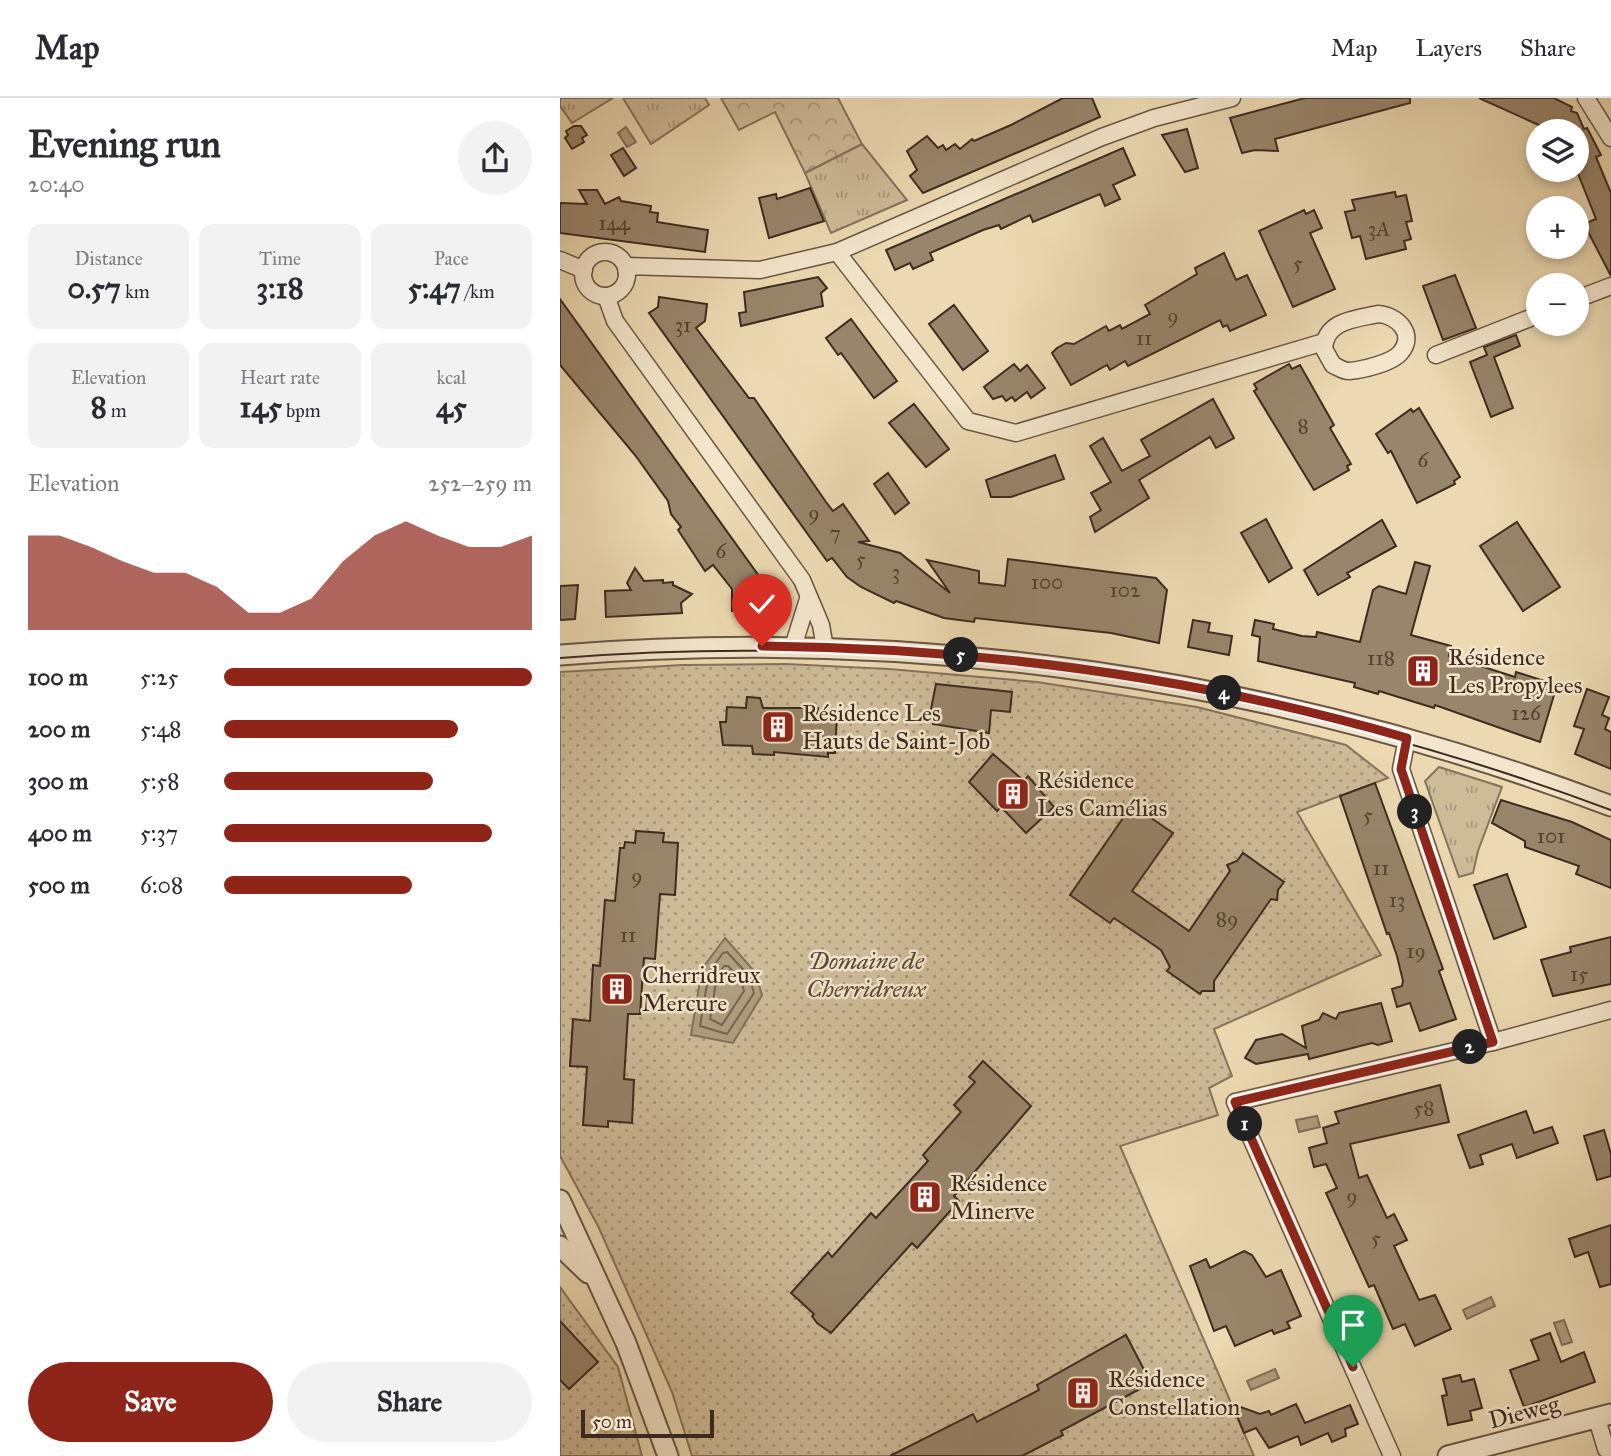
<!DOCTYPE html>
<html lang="en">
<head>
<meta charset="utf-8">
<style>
	:root { --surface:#fff; --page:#f2f2f3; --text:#2b2b33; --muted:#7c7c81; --line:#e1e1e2; --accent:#8f2418 }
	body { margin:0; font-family:"IM FELL Great Primer",serif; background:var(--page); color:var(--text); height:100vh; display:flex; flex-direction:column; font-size:26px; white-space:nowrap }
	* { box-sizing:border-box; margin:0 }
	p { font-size:23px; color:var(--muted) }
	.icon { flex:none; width:38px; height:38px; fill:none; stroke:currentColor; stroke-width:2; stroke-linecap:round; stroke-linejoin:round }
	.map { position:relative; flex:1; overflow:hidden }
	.side { display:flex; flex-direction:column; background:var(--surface); width:560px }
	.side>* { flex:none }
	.fabs { position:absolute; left:966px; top:21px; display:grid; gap:14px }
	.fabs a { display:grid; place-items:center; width:63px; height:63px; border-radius:50%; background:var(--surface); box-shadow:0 4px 10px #0003; font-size:35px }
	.scale { position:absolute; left:21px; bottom:18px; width:133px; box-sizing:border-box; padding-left:7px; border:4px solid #3d2b20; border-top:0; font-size:19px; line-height:24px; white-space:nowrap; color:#3d2b20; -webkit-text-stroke:5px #f3e6cc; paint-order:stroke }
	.pin { position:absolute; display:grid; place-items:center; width:60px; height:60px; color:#fff; margin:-72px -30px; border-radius:50% 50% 50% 0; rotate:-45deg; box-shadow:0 0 7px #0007 }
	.pin .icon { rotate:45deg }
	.km { position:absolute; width:35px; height:35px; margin:-18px; border-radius:50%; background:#222; color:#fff; font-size:19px; line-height:35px; text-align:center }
	.round { display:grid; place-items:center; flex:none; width:74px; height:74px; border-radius:37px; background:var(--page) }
	.overview { display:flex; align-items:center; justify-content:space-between; height:119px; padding:0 28px }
	h1 { font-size:38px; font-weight:700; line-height:52px }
	.figures { display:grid; grid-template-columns:repeat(3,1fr); gap:10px; height:119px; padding:7px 28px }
	.figures div { display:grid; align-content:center; border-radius:14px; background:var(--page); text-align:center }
	.figures b { font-size:30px; font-weight:700 }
	.figures small { font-size:19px; font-weight:400 }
	.figures p { font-size:19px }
	.chart { height:196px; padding:14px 28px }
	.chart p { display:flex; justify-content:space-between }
	.chart svg { width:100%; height:126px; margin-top:7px; fill:var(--accent); opacity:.7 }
	.primary-button { display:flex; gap:14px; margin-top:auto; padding:14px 28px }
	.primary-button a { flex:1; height:80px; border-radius:42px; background:var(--accent); color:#fff; font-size:28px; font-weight:700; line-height:80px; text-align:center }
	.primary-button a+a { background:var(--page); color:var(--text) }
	ul { padding:0 28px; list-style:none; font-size:23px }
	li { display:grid; grid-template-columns:112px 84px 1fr; align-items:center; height:52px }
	li i { height:18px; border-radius:9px; background:var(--accent) }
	header { display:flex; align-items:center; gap:42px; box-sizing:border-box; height:98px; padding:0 35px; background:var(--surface); border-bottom:2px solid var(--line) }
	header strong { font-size:33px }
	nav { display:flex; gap:38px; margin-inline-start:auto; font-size:24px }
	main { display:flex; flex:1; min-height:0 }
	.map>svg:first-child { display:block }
	.grass { fill:url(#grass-tufts); stroke:#86735c; stroke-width:2 }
	.forest { fill:url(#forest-crowns); stroke:#86735c; stroke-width:2 }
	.garden { fill:url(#garden-dots); stroke:#86735c; stroke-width:2 }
	.water { fill:#b09e80; stroke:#82705a; stroke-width:2 }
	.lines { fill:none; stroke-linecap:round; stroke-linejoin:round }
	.shore { stroke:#766450; stroke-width:2 }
	.building { fill:#98856b; stroke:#3d2b20; stroke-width:2 }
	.minor-casing { stroke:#695644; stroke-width:19 }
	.tertiary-casing { stroke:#695644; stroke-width:23 }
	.minor { stroke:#f3e6cc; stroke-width:16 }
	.tertiary { stroke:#f3e6cc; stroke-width:19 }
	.tram { stroke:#3d2b20; stroke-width:2 }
	.route-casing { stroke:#fff; stroke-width:14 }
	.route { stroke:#8f2418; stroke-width:9 }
	.labels { text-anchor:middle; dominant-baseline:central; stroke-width:5; stroke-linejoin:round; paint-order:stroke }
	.number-label { font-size:21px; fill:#544233 }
	.poi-label { font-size:24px; fill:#3d2b20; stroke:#f3e6cc; text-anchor:start }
	.park-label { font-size:24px; font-style:italic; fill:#5a4838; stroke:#f3e6cc }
	.street-label { font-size:24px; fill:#3d2b20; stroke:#f3e6cc }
</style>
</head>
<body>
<header>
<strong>Map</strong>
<nav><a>Map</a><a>Layers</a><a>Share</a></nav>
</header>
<main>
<section class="side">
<div class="overview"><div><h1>Evening run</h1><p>20:40</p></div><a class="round"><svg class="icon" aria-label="share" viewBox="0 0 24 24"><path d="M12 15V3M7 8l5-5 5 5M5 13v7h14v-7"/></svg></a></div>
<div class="figures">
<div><p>Distance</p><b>0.57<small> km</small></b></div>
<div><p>Time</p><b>3:18</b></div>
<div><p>Pace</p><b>5:47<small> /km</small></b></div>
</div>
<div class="figures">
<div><p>Elevation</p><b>8<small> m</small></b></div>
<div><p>Heart rate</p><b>145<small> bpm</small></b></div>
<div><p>kcal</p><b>45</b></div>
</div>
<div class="chart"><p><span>Elevation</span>252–259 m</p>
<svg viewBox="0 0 160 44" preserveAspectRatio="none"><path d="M0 44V11L10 11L20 15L30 20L40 24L50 24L60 29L70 38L80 38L90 33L100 20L110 11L120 6L130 11L140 15L150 15L160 11V44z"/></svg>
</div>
<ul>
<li><b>100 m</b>5:25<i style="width:100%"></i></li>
<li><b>200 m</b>5:48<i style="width:76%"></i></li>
<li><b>300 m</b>5:58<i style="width:68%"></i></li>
<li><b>400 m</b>5:37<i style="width:87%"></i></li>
<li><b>500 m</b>6:08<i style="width:61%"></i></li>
</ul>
<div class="primary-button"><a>Save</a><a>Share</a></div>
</section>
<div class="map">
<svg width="1051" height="1358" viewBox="0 0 1051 1358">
	<defs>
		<pattern id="grass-tufts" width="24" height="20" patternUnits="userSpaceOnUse" patternTransform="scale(1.75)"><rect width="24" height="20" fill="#cebb98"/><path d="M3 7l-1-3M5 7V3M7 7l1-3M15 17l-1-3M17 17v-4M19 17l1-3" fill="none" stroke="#a8987c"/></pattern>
		<pattern id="forest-crowns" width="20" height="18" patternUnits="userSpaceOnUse" patternTransform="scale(1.75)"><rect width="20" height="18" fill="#cebb98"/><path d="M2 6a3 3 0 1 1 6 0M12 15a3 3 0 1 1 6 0" fill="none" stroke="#a8987c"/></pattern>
		<pattern id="garden-dots" width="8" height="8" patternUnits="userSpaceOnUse" patternTransform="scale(1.75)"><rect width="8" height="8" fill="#cebb98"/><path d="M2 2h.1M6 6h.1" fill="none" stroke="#a8987c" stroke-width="1.8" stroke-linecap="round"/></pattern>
	</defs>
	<rect width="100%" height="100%" fill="#ecd9b1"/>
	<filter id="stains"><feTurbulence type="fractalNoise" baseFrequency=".00286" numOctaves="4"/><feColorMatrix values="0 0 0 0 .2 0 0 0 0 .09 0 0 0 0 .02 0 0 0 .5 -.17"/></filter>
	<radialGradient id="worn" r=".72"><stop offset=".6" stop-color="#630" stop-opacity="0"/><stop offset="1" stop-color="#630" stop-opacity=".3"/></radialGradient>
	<g class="grass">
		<polygon points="0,0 53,0 12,25 0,8"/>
		<polygon points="63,0 145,0 149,7 91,46"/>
		<polygon points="302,46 347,102 271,135 245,75"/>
		<polygon points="879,669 942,689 918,753 913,775 899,779 865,683"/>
	</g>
	<polygon class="forest" points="161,0 278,0 302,46 245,75 215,14 179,32"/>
	<g class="garden">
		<polygon points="226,566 329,571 477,584 637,609 786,647 828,680 737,714 821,857 654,931 672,978 649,990 658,1017 560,1048 694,1358 132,1358 112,1294 38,1128 0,1058 0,574 122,567"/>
		<polygon points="0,1189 58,1269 82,1358 0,1358"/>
	</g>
	<g class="water">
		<polygon points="66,29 76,44 67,49 58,35"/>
		<polygon points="165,840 195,874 202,897 173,945 131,937 142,871"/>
		<polygon points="757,1018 760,1029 739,1034 736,1022"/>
		<polygon points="931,1199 935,1208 907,1221 903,1212"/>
		<polygon points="1004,1222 1012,1244 1002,1247 994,1225"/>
		<polygon points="715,1271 719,1280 691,1292 687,1283"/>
	</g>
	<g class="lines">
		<g class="shore">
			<polygon points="167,854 189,878 194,895 167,936 140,928 149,874 163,855"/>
			<polygon points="164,868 168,868 181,882 184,893 162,927 150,921 157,878"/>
		</g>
	</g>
	<g class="building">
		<polygon points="503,0 532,0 540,19 363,95 350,78 357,72 347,53 367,38 378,50 383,47 386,52 395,46 400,51 412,41 414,43 451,27"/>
		<polygon points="745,0 850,0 850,5 715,41 718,53 695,52 682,55 670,20"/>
		<polygon points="919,0 994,0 1012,9 1011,13 1017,15 1024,31 1027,30 1041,57 1036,59 1051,95 1051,178 1024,126 1036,121 1017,73 1019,33 983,33 981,28"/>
		<polygon points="14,28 21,28 27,37 22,40 24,44 12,51 5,40 8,37 6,33"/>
		<polygon points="627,31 638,70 625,74 602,37"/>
		<polygon points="63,50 76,70 64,78 51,57"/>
		<polygon points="563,50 575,77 553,87 560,101 545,108 540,96 473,124 470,117 441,131 439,127 423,132 370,155 373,162 353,171 350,165 335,172 326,152"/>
		<polygon points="250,90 264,123 209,140 199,100 216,96 217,101"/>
		<polygon points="19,92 37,92 45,106 59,99 61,103 91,108 90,114 98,115 97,124 148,132 145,154 0,135 0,105 27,106"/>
		<polygon points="835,94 836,99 846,97 852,123 846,124 851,141 844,143 846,151 806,161 800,138 792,140 785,114 795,112 792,102"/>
		<polygon points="744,112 746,116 754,112 762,130 750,135 775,191 733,209 699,133"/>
		<polygon points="664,155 676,182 687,177 706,217 670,233 667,227 663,229 660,222 568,268 565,263 550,272 547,267 511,287 492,255 497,250 506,245 514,246 546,228 549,233 560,227 562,231 590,216 585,207 637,176 635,170"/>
		<polygon points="895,177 916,230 883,242 863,188"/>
		<polygon points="258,179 267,190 261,195 263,208 181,228 179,215 186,214 184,194"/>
		<polygon points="99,199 147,206 145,223 136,230 189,300 194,300 266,404 273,413 283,406 309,443 298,444 340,455 390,495 367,462 419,473 419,485 445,488 448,461 596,480 607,492 599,545 551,535 415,520 414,524 384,520 336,503 334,505 301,489 287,479 272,460 267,463 89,215 98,209"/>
		<polygon points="0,201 209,492 212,504 208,511 198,514 172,513 172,491 153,467 145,473 118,432 121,429 111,416 108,403 75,357 0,267"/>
		<polygon points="394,207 428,253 403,272 369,226"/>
		<polygon points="291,221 337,283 314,300 281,255 278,257 266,240"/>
		<polygon points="956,237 960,248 934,259 953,310 931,319 910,264 927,257 924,249"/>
		<polygon points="454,266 460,273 467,267 485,290 471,300 467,294 455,303 452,299 446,303 442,298 433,301 424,289"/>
		<polygon points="729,266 732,271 740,267 774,327 770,330 791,366 787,368 789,372 754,392 694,293 697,291 694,286"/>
		<polygon points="653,301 674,340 656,350 650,339 579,382 589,400 535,434 530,419 541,412 531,395 551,384 530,348 543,340 562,373 590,358 581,342"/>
		<polygon points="354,306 389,351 366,369 329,325"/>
		<polygon points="859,310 900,379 894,383 895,386 857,405 831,353 828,355 816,336 851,311 853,314"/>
		<polygon points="495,357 504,381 451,399 431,399 426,382"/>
		<polygon points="328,375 349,405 335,416 314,386"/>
		<polygon points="706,421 732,470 709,484 681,435"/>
		<polygon points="822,422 836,448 787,475 790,479 758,497 744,472"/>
		<polygon points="957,424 1000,489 963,513 920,448"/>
		<polygon points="855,464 870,468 851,537 891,548 889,558 955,579 956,574 997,587 980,644 875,607 874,610 819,593 818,596 794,589 795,585 698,563 700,539 692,537 695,522 714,526 713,531 742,538 756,539 757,534 800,544 813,492 819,488 846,496"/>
		<polygon points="75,470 84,483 103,482 103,485 113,484 113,487 132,496 121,505 122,515 46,519 45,493 71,492 67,485"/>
		<polygon points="18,487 15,521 0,522 0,488"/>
		<polygon points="633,522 650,525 648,534 672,538 669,557 628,549"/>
		<polygon points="376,586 452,594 450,614 431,612 429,635 373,626 374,616 370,616"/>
		<polygon points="1027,591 1049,599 1042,617 1049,620 1045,631 1051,634 1051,671 1015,656 1024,631 1014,628"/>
		<polygon points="187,599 200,600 203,610 258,610 257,616 277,617 275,655 268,655 268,659 214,654 214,657 193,656 192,648 163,647 160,624 166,624 167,609 186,610"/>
		<polygon points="433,656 464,683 468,678 494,709 466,735 441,709 437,713 409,684"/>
		<polygon points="815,685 883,871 879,873 896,921 860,933 850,905 837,909 832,891 842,888 843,883 837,858 829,835 827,836 780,698"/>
		<polygon points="941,702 1012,724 1051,742 1051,790 1016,776 1019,768 965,749 965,743 932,725"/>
		<polygon points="572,707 613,735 572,793 629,833 670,773 667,767 677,763 683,755 724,784 718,792 717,802 711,801 654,883 654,893 642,893 640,896 607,873 610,869 601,852 554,820 550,825 510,797"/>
		<polygon points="76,733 104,735 103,744 118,745 115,797 100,796 95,861 84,860 80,916 68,916 64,981 74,982 72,1025 48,1023 48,1029 23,1027 27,969 10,968 13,921 30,923 33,867 40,868 45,802 55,803 60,750 64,750 65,744 75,745"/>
		<polygon points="947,776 966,829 934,841 914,787"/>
		<polygon points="1051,839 1051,886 993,898 981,862 1011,854 1010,849"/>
		<polygon points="821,905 832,943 818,947 812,945 749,961 748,956 696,966 685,960 696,942 722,936 746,950 742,928 759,922 763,915 776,921 779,915"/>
		<polygon points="423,963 471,1008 394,1098 399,1103 357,1150 352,1145 271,1235 257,1225 252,1218 254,1216 231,1195 268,1154 272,1159 311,1115 316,1120 368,1063 363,1057 401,1014 394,1007 415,984 409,979"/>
		<polygon points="880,987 889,1024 790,1046 799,1080 807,1077 827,1120 834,1116 847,1142 834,1148 859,1202 875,1197 891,1231 855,1248 845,1226 833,1231 814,1187 809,1189 766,1095 777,1090 766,1066 754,1069 749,1050 767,1045 763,1030 779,1025 775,1014"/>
		<polygon points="966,1013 974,1035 992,1029 998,1045 957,1060 952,1046 920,1057 923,1066 910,1070 898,1037"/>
		<polygon points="1044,1032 1051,1056 1051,1078 1037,1082 1024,1038"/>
		<polygon points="1051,1127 1051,1186 1040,1189 1028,1154 1015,1159 1009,1141"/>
		<polygon points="684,1153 692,1157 706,1179 721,1172 741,1218 727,1224 730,1230 714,1236 712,1232 675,1248 666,1228 654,1233 630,1168 646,1161 650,1170"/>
		<polygon points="0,1223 38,1264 9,1291 0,1282"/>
		<polygon points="990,1235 1001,1264 1024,1254 1035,1284 964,1309 950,1272 979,1262 971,1242"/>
		<polygon points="566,1237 591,1285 501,1333 503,1337 462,1358 330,1358 413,1316 417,1324 479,1292 477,1287"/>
		<polygon points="900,1277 902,1284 914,1281 922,1310 910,1313 912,1322 888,1327 882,1298 887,1297 883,1281"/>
		<polygon points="672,1306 700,1316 709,1313 711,1317 736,1306 745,1325 790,1307 798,1326 785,1331 786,1338 772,1344 768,1335 741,1347 738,1338 709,1350 696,1330 684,1335"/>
	</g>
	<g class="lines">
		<defs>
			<g id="minor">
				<polyline points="1026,0 1051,40"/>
				<polyline points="277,154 408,323 456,335 764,244"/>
				<circle cx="45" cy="176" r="22"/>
				<polyline points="0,162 24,172"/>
				<polyline points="67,177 66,168 200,172 277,154 542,39 594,20 672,0"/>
				<polyline points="46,198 55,223 242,482 261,527 265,550"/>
				<polyline points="1017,201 1051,188"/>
				<path d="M818,216C837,217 856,236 841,254C833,265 802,272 789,273C783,273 778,269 773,267L764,251C765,222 796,221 818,216Z"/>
				<polyline points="876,257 978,217"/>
				<polyline points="233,549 248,501"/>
				<polyline points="847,640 841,671 933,944"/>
				<polyline points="1037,1321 1046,1351 1051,1355"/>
				<polyline points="832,1358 675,1004 933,944 1051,912"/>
			</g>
			<g id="tertiary">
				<path d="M0,557C359,528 715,581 1051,708"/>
				<polyline points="0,1102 66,1245 108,1358"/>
				<polyline points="0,1148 28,1175"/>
				<polyline points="888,1358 1051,1316"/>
			</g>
		</defs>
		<use href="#minor" class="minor-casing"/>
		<use href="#tertiary" class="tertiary-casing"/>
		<use href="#minor" class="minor"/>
		<use href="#tertiary" class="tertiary"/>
		<path class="tram" d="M0,560C359,532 714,586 1051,712"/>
	</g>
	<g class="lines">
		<defs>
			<path id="route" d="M202,548C420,550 637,579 847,640L841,671L933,944L675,1004L793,1269"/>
		</defs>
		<use href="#route" class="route-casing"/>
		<use href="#route" class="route"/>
	</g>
	<defs>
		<symbol id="building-square" viewBox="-11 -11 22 22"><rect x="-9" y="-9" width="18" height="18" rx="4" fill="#8f2418" stroke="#f3e6cc"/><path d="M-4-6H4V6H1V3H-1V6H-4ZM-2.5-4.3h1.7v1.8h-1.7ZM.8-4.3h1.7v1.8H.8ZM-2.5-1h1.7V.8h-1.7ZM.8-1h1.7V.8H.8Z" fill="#fff"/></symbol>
	</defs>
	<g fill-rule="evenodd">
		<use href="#building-square" x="844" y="554" width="38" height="38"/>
		<use href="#building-square" x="199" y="610" width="38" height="38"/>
		<use href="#building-square" x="434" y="677" width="38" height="38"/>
		<use href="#building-square" x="38" y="872" width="38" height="38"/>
		<use href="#building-square" x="346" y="1080" width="38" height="38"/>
		<use href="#building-square" x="504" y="1276" width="38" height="38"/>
	</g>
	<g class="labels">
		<g class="number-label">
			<text x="54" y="125">144</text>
			<text x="819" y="131">3A</text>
			<text x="738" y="165">5</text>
			<text x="613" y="218">9</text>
			<text x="123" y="227">31</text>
			<text x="584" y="240">11</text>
			<text x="743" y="328">8</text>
			<text x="863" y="362">6</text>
			<text x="254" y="415">9</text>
			<text x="275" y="435">7</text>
			<text x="161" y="453">6</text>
			<text x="301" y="461">5</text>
			<text x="336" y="474">3</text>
			<text x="487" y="484">100</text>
			<text x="565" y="492">102</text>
			<text x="821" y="560">118</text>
			<text x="966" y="615">126</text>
			<text x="808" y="717">5</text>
			<text x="991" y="738">101</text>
			<text x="821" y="770">11</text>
			<text x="77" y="778">9</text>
			<text x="837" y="802">13</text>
			<text x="667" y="821">89</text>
			<text x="68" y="837">11</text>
			<text x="856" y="853">19</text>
			<text x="1019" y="876">15</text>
			<text x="864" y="1010">58</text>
			<text x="792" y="1098">9</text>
			<text x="816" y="1140">5</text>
		</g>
		<g class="poi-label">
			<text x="888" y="559">Résidence<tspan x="888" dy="28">Les Propylees</tspan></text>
			<text x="242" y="615">Résidence Les<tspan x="242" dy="28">Hauts de Saint-Job</tspan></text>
			<text x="477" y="682">Résidence<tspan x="477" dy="28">Les Camélias</tspan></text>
			<text x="82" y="877">Cherridreux<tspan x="82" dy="28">Mercure</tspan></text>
			<text x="390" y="1085">Résidence<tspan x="390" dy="28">Minerve</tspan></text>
			<text x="548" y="1281">Résidence<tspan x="548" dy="28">Constellation</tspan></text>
		</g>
		<g class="park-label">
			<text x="306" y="863">Domaine de<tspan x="306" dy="28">Cherridreux</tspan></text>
		</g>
		<g class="street-label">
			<text transform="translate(964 1314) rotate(-14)">Dieweg</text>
		</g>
	</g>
	<rect width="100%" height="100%" filter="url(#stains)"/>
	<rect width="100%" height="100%" fill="url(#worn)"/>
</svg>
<div class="fabs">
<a><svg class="icon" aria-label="layers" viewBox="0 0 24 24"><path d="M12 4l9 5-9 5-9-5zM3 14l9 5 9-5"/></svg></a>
<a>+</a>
<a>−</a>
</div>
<div class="scale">50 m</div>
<div class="pin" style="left:793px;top:1269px;background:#1e9e55"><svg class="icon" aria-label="arrive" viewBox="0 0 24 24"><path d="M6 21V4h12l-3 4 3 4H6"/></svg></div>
<div class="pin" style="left:202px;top:548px;background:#d93025"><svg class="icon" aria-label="check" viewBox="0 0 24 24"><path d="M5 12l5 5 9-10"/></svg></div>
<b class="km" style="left:685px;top:1026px">1</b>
<b class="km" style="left:910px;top:949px">2</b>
<b class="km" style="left:855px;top:714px">3</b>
<b class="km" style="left:664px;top:595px">4</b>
<b class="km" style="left:401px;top:557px">5</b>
</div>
</main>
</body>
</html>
